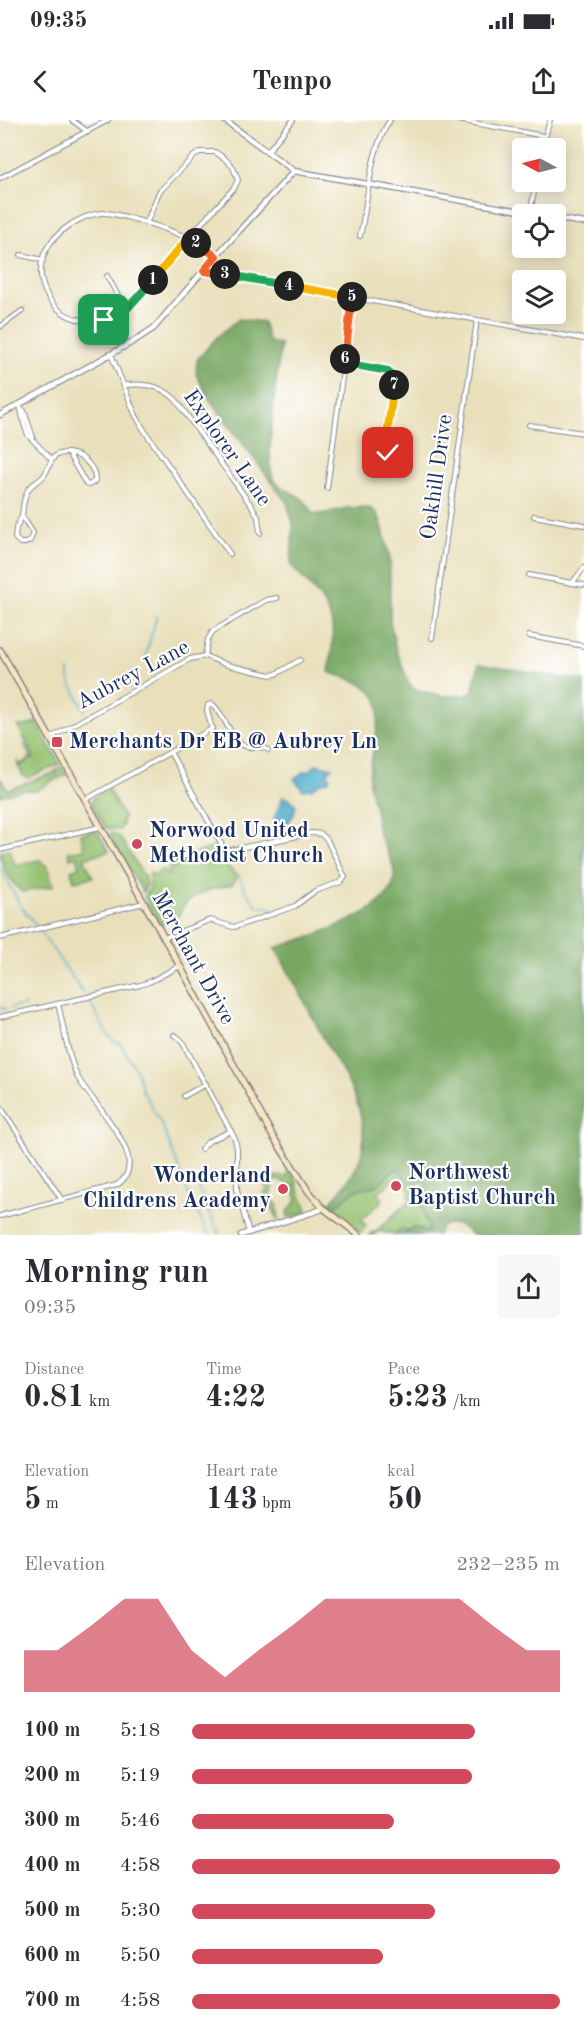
<!DOCTYPE html>
<html lang="en">
<head>
<meta charset="utf-8">
<style>
	:root { --surface:#fff; --page:#f7f7f7; --text:#2b2b33; --muted:#7c7c81; --accent:#d1495b }
	body { margin:0; font-family:"Old Standard TT",serif; background:var(--page); color:var(--text); height:100vh; display:flex; flex-direction:column; font-size:22px; white-space:nowrap }
	* { box-sizing:border-box; margin:0 }
	p { font-size:20px; color:var(--muted) }
	.icon { flex:none; width:33px; height:33px; fill:none; stroke:currentColor; stroke-width:2; stroke-linecap:round; stroke-linejoin:round }
	.map { position:relative; height:1115px; overflow:hidden }
	.panel { display:flex; flex-direction:column; background:var(--surface); flex:1 }
	.panel>* { flex:none }
	.needle { width:39px; rotate:277deg }
	.controls { position:absolute; left:512px; top:18px; display:grid; gap:12px }
	.controls a { display:grid; place-items:center; width:54px; height:54px; border-radius:6px; background:var(--surface); box-shadow:0 3px 15px #0003; font-size:30px }
	.pin { position:absolute; display:grid; place-items:center; width:51px; height:51px; color:#fff; margin:-26px; border-radius:12px; box-shadow:0 3px 9px #0006 }
	.km { position:absolute; width:30px; height:30px; margin:-15px; border-radius:50%; background:#222; color:#fff; font-size:16px; line-height:30px; text-align:center }
	.round { display:grid; place-items:center; flex:none; width:63px; height:63px; border-radius:6px; background:var(--page) }
	.summary { display:flex; align-items:center; justify-content:space-between; height:102px; padding:0 24px }
	h1 { font-size:33px; font-weight:700; line-height:45px }
	.stats { display:grid; grid-template-columns:repeat(3,1fr); gap:9px; height:102px; padding:6px 24px }
	.stats div { display:grid; align-content:center }
	.stats b { font-size:30px; font-weight:700 }
	.stats small { font-size:16px; font-weight:400 }
	.stats p { font-size:16px }
	.chart { height:168px; padding:12px 24px }
	.chart p { display:flex; justify-content:space-between }
	.chart svg { width:100%; height:108px; margin-top:6px; fill:var(--accent); opacity:.7 }
	ul { padding:0 24px; list-style:none; font-size:20px }
	li { display:grid; grid-template-columns:96px 72px 1fr; align-items:center; height:45px }
	li i { height:15px; border-radius:8px; background:var(--accent) }
	.status { display:flex; justify-content:space-between; align-items:center; height:42px; padding:0 30px; background:var(--surface); direction:ltr }
	.status svg { height:16px; fill:currentColor }
	header { display:flex; justify-content:space-between; align-items:center; height:78px; padding:0 24px; background:var(--surface); font-size:27px; font-weight:700 }
	.map>svg:first-child { display:block }
	.green { fill:#95c16f; stroke:#587866; stroke-width:1.5 }
	.forest { fill:#78a762; stroke:#4a6b60; stroke-width:1.5 }
	.water { fill:#4aabc9; stroke:#326d94; stroke-width:1.5 }
	.lines { fill:none; stroke-linecap:round; stroke-linejoin:round }
	.stream { stroke:#4aabc9; stroke-width:1.5 }
	.minor-casing { stroke:#82888c; stroke-width:6 }
	.tertiary-casing { stroke:#82888c; stroke-width:7 }
	.secondary-casing { stroke:#82888c; stroke-width:8 }
	.minor { stroke:#fff; stroke-width:4 }
	.tertiary { stroke:#fff; stroke-width:4.5 }
	.secondary { stroke:#fbe6c3; stroke-width:5 }
	.split-1-casing { stroke:#fff; stroke-width:12 }
	.split-2-casing { stroke:#fff; stroke-width:12 }
	.split-3-casing { stroke:#fff; stroke-width:12 }
	.split-4-casing { stroke:#fff; stroke-width:12 }
	.split-5-casing { stroke:#fff; stroke-width:12 }
	.split-6-casing { stroke:#fff; stroke-width:12 }
	.split-7-casing { stroke:#fff; stroke-width:12 }
	.split-8-casing { stroke:#fff; stroke-width:12 }
	.split-1 { stroke:#22a559; stroke-width:8 }
	.split-2 { stroke:#f5b400; stroke-width:8 }
	.split-3 { stroke:#f0652b; stroke-width:8 }
	.split-4 { stroke:#22a559; stroke-width:8 }
	.split-5 { stroke:#f5b400; stroke-width:8 }
	.split-6 { stroke:#f0652b; stroke-width:8 }
	.split-7 { stroke:#22a559; stroke-width:8 }
	.split-8 { stroke:#f5b400; stroke-width:8 }
	.poi-dot { fill:#d1495b; stroke:#fff; stroke-width:2 }
	.labels { text-anchor:middle; dominant-baseline:central; stroke-width:4.5; stroke-linejoin:round; paint-order:stroke }
	.street-label { font-size:22px; fill:#1b2f5e; stroke:#fff }
	.poi-label { font-size:22px; font-weight:bold; fill:#1b2f5e; stroke:#fff; text-anchor:start }
</style>
</head>
<body>
<div class="status"><b>09:35</b><svg viewBox="0 0 49 12"><path d="M0 12V9h3v3zM5 12V6h3v6zM10 12V3h3v9zM15 12V0h3v12zM26 1h20v11H26zM47 4h2v5h-2z"/></svg></div>
<header><svg class="icon" aria-label="back" viewBox="0 0 24 24"><path d="M15 5l-7 7 7 7"/></svg>Tempo<svg class="icon" aria-label="share" viewBox="0 0 24 24"><path d="M12 15V3M7 8l5-5 5 5M5 13v7h14v-7"/></svg></header>
<div class="map">
<svg width="584" height="1115" viewBox="0 0 584 1115">
	<rect width="100%" height="100%" fill="#fff"/>
	<filter id="ink" filterUnits="userSpaceOnUse"><feTurbulence type="fractalNoise" baseFrequency=".0167" numOctaves="2"/><feDisplacementMap in="SourceGraphic" scale="12" xChannelSelector="R" yChannelSelector="G"/><feConvolveMatrix kernelMatrix="1 2 1 2 8 2 1 2 1" color-interpolation-filters="sRGB"/></filter>
	<filter id="wash" filterUnits="userSpaceOnUse"><feTurbulence type="fractalNoise" baseFrequency=".008" numOctaves="4" result="noise"/><feDisplacementMap in="SourceGraphic" scale="24" xChannelSelector="R" yChannelSelector="G"/><feGaussianBlur stdDeviation="1.35" result="paint"/><feColorMatrix in="noise" values="0 0 0 0 0 0 0 0 0 0 0 0 0 0 0 0 0 1.4 0 .05"/><feComposite in="paint" operator="in"/></filter>
	<g filter="url(#wash)">
		<rect width="100%" height="100%" fill="#e9e0bb"/>
		<g class="green">
			<polygon points="36,602 60,644 28,658 23,656 19,647 29,640 18,646 17,640 20,645 31,638 24,624 32,639 34,638 18,606 26,606"/>
			<polygon points="62,647 66,655 52,661 37,671 23,670 0,676 0,658 8,670 53,653 57,654 55,651"/>
			<polygon points="108,669 124,698 121,701 123,705 119,710 105,708 91,682 93,678"/>
			<polygon points="96,710 109,731 84,738 93,757 74,761 71,750 80,747 77,736 70,738 68,732 84,729 81,714"/>
			<polygon points="111,713 119,716 145,758 146,765 143,772 109,715"/>
			<path d="M218,726L224,743L237,755L232,765C211,769 187,773 179,795L160,806L146,780L145,777L149,768L150,753L154,755L163,749L167,756L169,755L168,752L176,747L175,746L166,749L182,738L181,734L187,731L189,735Z"/>
			<path d="M10,730L15,745L40,740L48,747L53,766L22,772C12,763 0,746 0,732Z"/>
			<polygon points="288,1049 297,1062 297,1066 307,1090 305,1093 288,1097 287,1093 297,1080 292,1065 276,1059 269,1077 277,1084 279,1101 264,1073 267,1071 264,1063 274,1056 287,1057"/>
			<path d="M395,1050L401,1051L409,1063L423,1058L429,1070V1074L423,1075L425,1099L429,1107V1112L413,1107C403,1114 390,1115 379,1111L374,1115H369L372,1112L374,1113L411,1079L408,1074L411,1071L403,1062L400,1055H398L378,1073L383,1080L361,1100L366,1105L361,1113L329,1089V1084L334,1087L350,1074L362,1068L376,1066Z"/>
		</g>
		<path class="forest" d="M239,199L263,202L269,222L281,224C278,248 264,340 273,358C282,374 302,369 313,394H321L347,388L367,387L376,392L381,402L390,438V501L396,530L409,563L414,569L444,576L466,575L472,572L479,544L584,561V1115H472C461,1105 456,1101 442,1106L437,1115H394L402,1108L407,1112L413,1107L428,1112L429,1110L423,1088L417,1082L414,1070L426,1075L429,1074V1070L423,1058L413,1064L409,1063L401,1051L395,1050L376,1066L362,1068L350,1074L334,1088L329,1084C343,1067 361,1048 363,1025C367,982 337,946 319,910C305,882 291,855 275,828C304,819 384,795 393,764C399,743 381,727 377,708C376,704 377,699 376,695C375,684 370,674 369,663C368,643 385,593 376,578C368,562 344,558 329,552C331,534 336,511 329,494C322,476 304,460 291,445L293,403L287,383L210,280L196,254L197,240L217,217Z"/>
		<g class="water">
			<polygon points="316,644 332,648 327,653 330,657 329,661 321,663 312,669 303,670 294,659 297,656 299,656 301,653 311,650"/>
			<polygon points="283,677 290,679 296,685 294,694 286,706 279,704 274,698"/>
		</g>
		<g class="lines">
			<g class="stream">
				<polyline points="69,551 69,560 85,591"/>
				<polyline points="154,552 146,534 157,496"/>
				<polyline points="0,747 20,785 37,806"/>
				<polyline points="239,755 243,767 257,786 272,788"/>
				<polyline points="40,811 84,874"/>
				<polyline points="89,881 108,915 114,922 120,923 137,951 142,970 161,1003 193,1085 209,1115"/>
				<polyline points="0,887 6,889"/>
				<polyline points="11,888 25,885"/>
				<polyline points="197,1065 219,1114"/>
			</g>
		</g>
	</g>
	<g filter="url(#ink)">
		<g class="lines">
			<defs>
				<g id="minor">
					<polyline points="72,0 88,12"/>
					<polyline points="458,0 544,16"/>
					<polyline points="542,28 550,0"/>
					<polyline points="267,32 293,0"/>
					<polyline points="0,58 108,0"/>
					<polyline points="530,93 536,62"/>
					<path d="M146,104L159,72L194,36L200,32H215L224,38L233,47L238,60L234,68L188,118L135,182C118,196 99,205 77,199C48,191 32,157 46,130C56,111 81,95 102,93C117,92 175,111 189,119C199,124 207,130 216,136"/>
					<path d="M360,116C369,78 368,34 390,0"/>
					<polyline points="21,135 43,140"/>
					<polyline points="204,151 584,219"/>
					<polyline points="107,156 126,190"/>
					<polyline points="0,207 22,191"/>
					<polyline points="111,234 135,294 144,310 230,434"/>
					<polyline points="344,243 383,249 392,254 394,264 386,322"/>
					<path d="M124,265C145,263 161,265 176,280L253,388L258,397L260,413"/>
					<polyline points="20,285 24,304 28,315 51,339"/>
					<polyline points="21,288 24,291 33,317"/>
					<polyline points="529,305 584,313"/>
					<circle cx="386" cy="327" r="6"/>
					<path d="M68,333C81,334 96,346 95,361L89,365L86,364Z"/>
					<polyline points="327,368 353,177"/>
					<path d="M22,396C23,386 24,375 30,367C35,362 42,360 45,354C52,342 51,332 68,333"/>
					<polygon points="22,396 33,413 30,421 25,423 20,423 15,418 16,408"/>
					<polyline points="534,396 584,405"/>
					<polyline points="529,455 572,463 584,448"/>
					<polyline points="572,463 584,465"/>
					<polyline points="529,516 584,526"/>
					<polyline points="432,518 477,200"/>
					<polyline points="205,536 208,519 213,511 266,480 277,478"/>
					<path d="M212,609L207,590L208,585L212,584C225,594 228,614 241,624C250,631 259,623 268,630"/>
					<polyline points="50,618 190,539 205,536 227,545 271,555 276,554 300,540"/>
					<polyline points="85,680 213,608"/>
					<polyline points="0,730 100,707"/>
					<polyline points="0,818 144,783"/>
					<polyline points="164,818 210,800 233,807 238,806 295,786 315,771 341,762 345,757 327,720 321,714 312,713 231,730 224,729 170,632"/>
					<polyline points="0,897 140,865 149,862 180,846"/>
					<polyline points="174,915 179,918 184,925 235,1019 237,1029 237,1070 249,1113"/>
					<polyline points="184,976 206,964"/>
					<polyline points="0,986 62,1080"/>
					<polyline points="201,1029 209,1021 231,1011"/>
					<path d="M0,1096L117,1065C155,1040 90,982 77,956C67,934 64,907 58,884"/>
				</g>
				<g id="tertiary">
					<polyline points="224,0 294,51 537,94"/>
					<polyline points="555,98 584,103"/>
					<polyline points="0,295 131,223 154,208 216,136 294,51"/>
					<polyline points="241,1115 320,1090 322,1087"/>
				</g>
				<polyline id="secondary" points="0,530 180,846 272,1015 309,1072 322,1087 359,1115"/>
			</defs>
			<use href="#minor" class="minor-casing"/>
			<use href="#tertiary" class="tertiary-casing"/>
			<use href="#secondary" class="secondary-casing"/>
			<use href="#minor" class="minor"/>
			<use href="#tertiary" class="tertiary"/>
			<use href="#secondary" class="secondary"/>
		</g>
	</g>
	<g class="lines" filter="url(#ink)">
		<defs>
			<polyline id="split-1" points="104,200 126,190 153,160"/>
			<polyline id="split-2" points="153,160 188,118 196,123"/>
			<polyline id="split-3" points="196,123 216,136 204,151 225,154"/>
			<polyline id="split-4" points="225,154 289,166"/>
			<polyline id="split-5" points="289,166 352,177"/>
			<polyline id="split-6" points="345,239 352,177"/>
			<polyline id="split-7" points="345,239 344,243 388,251 394,259 394,265"/>
			<polyline id="split-8" points="388,333 391,329 391,325 386,322 394,265"/>
		</defs>
		<use href="#split-1" class="split-1-casing"/>
		<use href="#split-2" class="split-2-casing"/>
		<use href="#split-3" class="split-3-casing"/>
		<use href="#split-4" class="split-4-casing"/>
		<use href="#split-5" class="split-5-casing"/>
		<use href="#split-6" class="split-6-casing"/>
		<use href="#split-7" class="split-7-casing"/>
		<use href="#split-8" class="split-8-casing"/>
		<use href="#split-1" class="split-1"/>
		<use href="#split-2" class="split-2"/>
		<use href="#split-3" class="split-3"/>
		<use href="#split-4" class="split-4"/>
		<use href="#split-5" class="split-5"/>
		<use href="#split-6" class="split-6"/>
		<use href="#split-7" class="split-7"/>
		<use href="#split-8" class="split-8"/>
	</g>
	<g class="poi-dot">
		<rect x="51" y="616" width="12" height="12" rx="3"/>
		<circle cx="137" cy="724" r="6"/>
		<circle cx="396" cy="1066" r="6"/>
		<circle cx="283" cy="1069" r="6"/>
	</g>
	<g class="labels">
		<g class="street-label">
			<text transform="translate(227 328) rotate(55)">Explorer Lane</text>
			<text transform="translate(437 357) rotate(-82)">Oakhill Drive</text>
			<text transform="translate(133 555) rotate(-28)">Aubrey Lane</text>
			<text transform="translate(193 838) rotate(61)">Merchant Drive</text>
		</g>
		<g class="poi-label">
			<text x="69" y="622">Merchants Dr EB @ Aubrey Ln</text>
			<text x="149" y="711">Norwood United<tspan x="149" dy="25">Methodist Church</tspan></text>
			<text x="408" y="1053">Northwest<tspan x="408" dy="25">Baptist Church</tspan></text>
			<text x="271" y="1056" text-anchor="end">Wonderland<tspan x="271" dy="25">Childrens Academy</tspan></text>
		</g>
	</g>
</svg>
<div class="controls">
<a><svg class="needle" viewBox="-14 -14 28 28"><path d="M0-13l5 13h-10z" fill="#e53935"/><path d="M0 13l5-13h-10z" fill="#7c7c81"/></svg></a>
<a><svg class="icon" aria-label="locate" viewBox="0 0 24 24"><circle cx="12" cy="12" r="6"/><path d="M12 2v4M12 18v4M2 12h4M18 12h4"/></svg></a>
<a><svg class="icon" aria-label="layers" viewBox="0 0 24 24"><path d="M12 4l9 5-9 5-9-5zM3 14l9 5 9-5"/></svg></a>
</div>
<div class="pin" style="left:104px;top:200px;background:#1e9e55"><svg class="icon" aria-label="arrive" viewBox="0 0 24 24"><path d="M6 21V4h12l-3 4 3 4H6"/></svg></div>
<div class="pin" style="left:388px;top:333px;background:#d93025"><svg class="icon" aria-label="check" viewBox="0 0 24 24"><path d="M5 12l5 5 9-10"/></svg></div>
<b class="km" style="left:153px;top:160px">1</b>
<b class="km" style="left:196px;top:123px">2</b>
<b class="km" style="left:225px;top:154px">3</b>
<b class="km" style="left:289px;top:166px">4</b>
<b class="km" style="left:352px;top:177px">5</b>
<b class="km" style="left:345px;top:239px">6</b>
<b class="km" style="left:394px;top:265px">7</b>
</div>
<section class="panel">
<div class="summary"><div><h1>Morning run</h1><p>09:35</p></div><a class="round"><svg class="icon" aria-label="share" viewBox="0 0 24 24"><path d="M12 15V3M7 8l5-5 5 5M5 13v7h14v-7"/></svg></a></div>
<div class="stats">
<div><p>Distance</p><b>0.81<small> km</small></b></div>
<div><p>Time</p><b>4:22</b></div>
<div><p>Pace</p><b>5:23<small> /km</small></b></div>
</div>
<div class="stats">
<div><p>Elevation</p><b>5<small> m</small></b></div>
<div><p>Heart rate</p><b>143<small> bpm</small></b></div>
<div><p>kcal</p><b>50</b></div>
</div>
<div class="chart"><p><span>Elevation</span>232–235 m</p>
<svg viewBox="0 0 160 44" preserveAspectRatio="none"><path d="M0 44V27L10 27L20 17L30 6L40 6L50 27L60 38L70 27L80 17L90 6L100 6L110 6L120 6L130 6L140 17L150 27L160 27V44z"/></svg>
</div>
<ul>
<li><b>100 m</b>5:18<i style="width:77%"></i></li>
<li><b>200 m</b>5:19<i style="width:76%"></i></li>
<li><b>300 m</b>5:46<i style="width:55%"></i></li>
<li><b>400 m</b>4:58<i style="width:100%"></i></li>
<li><b>500 m</b>5:30<i style="width:66%"></i></li>
<li><b>600 m</b>5:50<i style="width:52%"></i></li>
<li><b>700 m</b>4:58<i style="width:100%"></i></li>
</ul>
</section>
</body>
</html>
